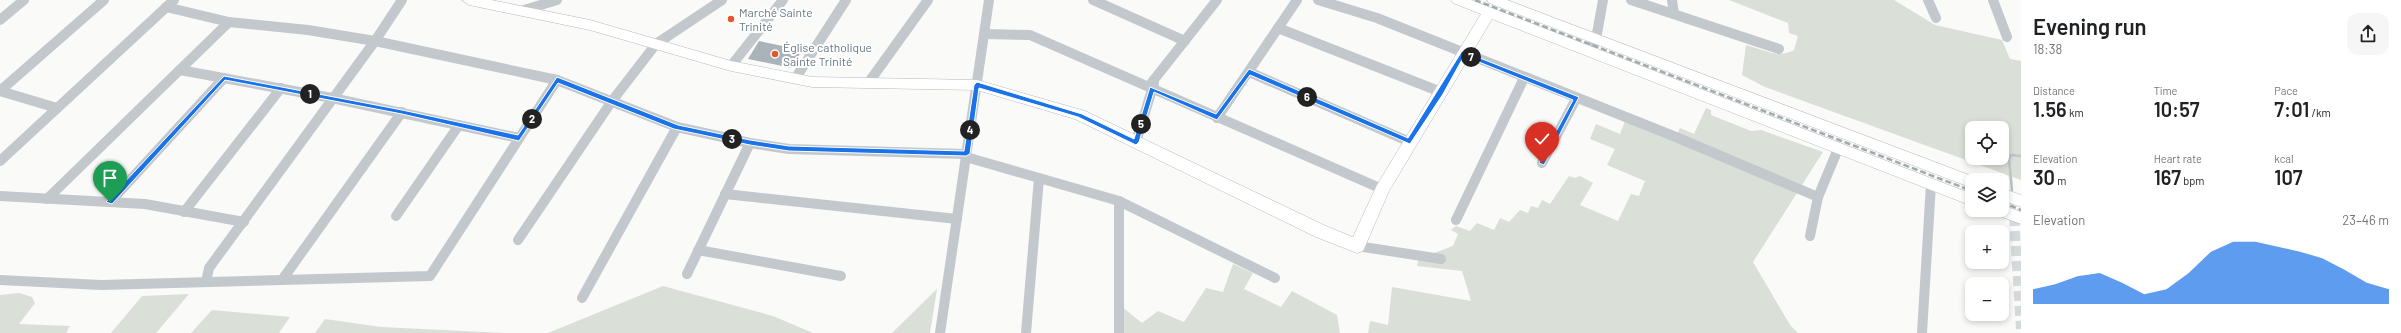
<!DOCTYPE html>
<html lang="en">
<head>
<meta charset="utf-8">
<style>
	:root { --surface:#fff; --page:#f6f6f6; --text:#202124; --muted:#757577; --accent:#1a73e8 }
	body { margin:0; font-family:Barlow,sans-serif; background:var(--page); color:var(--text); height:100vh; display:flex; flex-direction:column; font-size:15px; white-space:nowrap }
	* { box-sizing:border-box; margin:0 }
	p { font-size:13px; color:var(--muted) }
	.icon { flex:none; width:22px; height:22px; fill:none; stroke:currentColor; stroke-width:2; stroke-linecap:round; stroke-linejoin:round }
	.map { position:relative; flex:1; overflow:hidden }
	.panel { display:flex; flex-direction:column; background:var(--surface); width:380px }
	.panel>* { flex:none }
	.fabs { position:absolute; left:1965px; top:121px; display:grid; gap:8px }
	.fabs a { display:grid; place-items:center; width:44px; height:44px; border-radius:8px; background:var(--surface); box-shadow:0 2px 6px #0003; font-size:20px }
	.pin { position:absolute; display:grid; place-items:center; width:34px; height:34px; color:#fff; margin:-41px -17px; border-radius:50% 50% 50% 0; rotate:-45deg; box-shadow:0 0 4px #0007 }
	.pin .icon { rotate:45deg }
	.km { position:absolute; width:20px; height:20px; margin:-10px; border-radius:50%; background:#222; color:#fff; font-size:11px; line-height:20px; text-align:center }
	.round { display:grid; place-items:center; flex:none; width:42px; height:42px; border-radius:12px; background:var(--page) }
	.overview { display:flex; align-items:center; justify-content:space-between; height:68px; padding:0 12px }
	h1 { font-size:22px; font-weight:600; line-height:30px }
	.figures { display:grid; grid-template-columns:repeat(3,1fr); gap:6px; height:68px; padding:4px 12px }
	.figures div { display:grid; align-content:center }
	.figures b { font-size:20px; font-weight:600 }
	.figures small { font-size:11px; font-weight:400 }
	.figures p { font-size:11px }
	.chart { height:112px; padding:8px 12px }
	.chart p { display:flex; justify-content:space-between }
	.chart svg { width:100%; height:72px; margin-top:4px; fill:var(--accent); opacity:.7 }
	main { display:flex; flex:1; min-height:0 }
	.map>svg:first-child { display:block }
	.green { fill:#dadfd7; fill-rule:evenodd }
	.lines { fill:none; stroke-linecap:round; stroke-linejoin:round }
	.stream { stroke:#bbc7cb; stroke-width:2.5 }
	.building { fill:#aab3b9 }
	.street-tunnel { stroke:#d5d9db; stroke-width:10; stroke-dasharray:10 5; stroke-linecap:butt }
	.secondary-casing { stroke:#b3babf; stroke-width:1 }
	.street { stroke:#c3c8cc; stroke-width:10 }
	.secondary { fill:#fff; fill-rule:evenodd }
	.rail { stroke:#a2aab0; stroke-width:2.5; stroke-dasharray:6 3; stroke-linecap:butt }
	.route { fill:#1a73e8; stroke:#fff }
	.poi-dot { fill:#e4572e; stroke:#fff; stroke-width:1.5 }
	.labels { text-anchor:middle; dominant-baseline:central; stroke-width:4; stroke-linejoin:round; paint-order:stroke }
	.poi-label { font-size:12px; fill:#657683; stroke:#fff; text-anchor:start }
</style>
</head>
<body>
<main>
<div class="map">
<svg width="2021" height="333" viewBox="0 0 2021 333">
	<rect width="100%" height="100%" fill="#fafaf8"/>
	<g class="green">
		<path d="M1729,0H1894L1935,25L2002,40L2010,59L2021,61V180L1765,87L1742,75L1746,45C1762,49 1779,59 1794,50L1798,36L1789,33L1788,23ZM1972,128H2002V158H1972Z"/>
		<polygon points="1706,108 1711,110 1711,115 1751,131 1761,130 1823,152 1753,262 1790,325 1798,333 1368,333 1370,321 1388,325 1392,287 1471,301 1462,271 1417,266 1420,252 1434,253 1453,246 1458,234 1451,230 1456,226 1470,231 1477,223 1494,230 1500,218 1509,222 1520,210 1528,213 1531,206 1538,208 1542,200 1550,204 1569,176 1575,178 1580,176 1593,183 1580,205 1618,221 1631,194 1639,196 1645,181 1607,165 1615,149 1590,139 1596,124 1620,134 1625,121 1674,140 1680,128 1694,134"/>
		<polygon points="1233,264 1253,273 1244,289 1281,307 1292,291 1337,315 1340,333 1123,333 1122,307 1142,323 1158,311 1184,322 1206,288 1223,292"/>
		<polygon points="663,286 773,316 813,333 548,333"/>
		<polygon points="937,289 930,333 891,333 892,333"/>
		<polygon points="19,293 32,297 35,303 19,324 70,326 66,333 0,333 0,295"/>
		<polygon points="189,294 156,333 111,333 142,296"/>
		<polygon points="212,310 290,317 279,333 191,333"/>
		<polygon points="325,319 381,327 505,333 315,333"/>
	</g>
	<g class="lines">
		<polyline class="stream" points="2012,190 2009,159 2011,155 2021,156"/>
	</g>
	<polygon class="building" points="759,41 802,50 792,68 748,59"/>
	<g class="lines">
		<polyline class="street-tunnel" points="2014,216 2021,329"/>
		<defs>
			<g id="secondary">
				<polygon points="462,0 491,0 590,20 731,61 812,77 977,80 1085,111 1328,227 1353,237 1377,185 1481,14 1453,3 1451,0 1471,0 1972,194 1972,206 1492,19 1389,191 1363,251 1357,253 1316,237 1075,119 977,90 812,87 731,71 590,30 469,5"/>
				<polygon points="1487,0 1507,0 1977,178 1979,180 1972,180 1972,188 1967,186 1489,3"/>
				<polygon points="2002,188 2021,195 2021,207 2002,200"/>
				<polygon points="2002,205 2021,212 2021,224 1994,214 1991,210 2002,210"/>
			</g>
		</defs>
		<use href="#secondary" class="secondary-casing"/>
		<g class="street">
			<polyline points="1093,0 1185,41"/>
			<polyline points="1318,0 1377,18 1671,135 1818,197"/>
			<polyline points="1631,0 1779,49"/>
			<polyline points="1672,0 1674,14"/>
			<polyline points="1928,0 1936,18"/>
			<polyline points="1993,0 2007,37"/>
			<polyline points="166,7 229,22 308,30 375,41 557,80 677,127 750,143 789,149 966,154"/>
			<polyline points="521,11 557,0"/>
			<polyline points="0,20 24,0"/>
			<polyline points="1278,28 1441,92"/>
			<polyline points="984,34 1030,35 1382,189"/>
			<polyline points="1591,52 1596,39 1603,0"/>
			<polyline points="731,66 783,0"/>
			<polyline points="180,70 332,98 519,138"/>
			<polyline points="1249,72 1410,142"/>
			<polyline points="795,79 846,0"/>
			<polyline points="869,82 928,0"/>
			<polyline points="1149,86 1217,0"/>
			<polyline points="0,91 104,0"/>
			<polyline points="0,91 57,108"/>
			<polyline points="1217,118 1297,0"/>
			<polyline points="1136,142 1154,83"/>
			<polyline points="966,157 1119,201 1275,278"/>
			<polyline points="0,161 174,0"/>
			<polyline points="1542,163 1576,99"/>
			<polyline points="725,194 957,219"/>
			<polyline points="0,196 145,204 244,222"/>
			<polyline points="47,199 229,22"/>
			<polyline points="1119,201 1119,333"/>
			<polyline points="110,202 224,78"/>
			<polyline points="184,212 281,88"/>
			<polyline points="396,216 459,125"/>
			<polyline points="1456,220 1524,78"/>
			<polyline points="1810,236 1818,197 1838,149"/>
			<polyline points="518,240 612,101 656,44 722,0"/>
			<polyline points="1357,246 1441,259"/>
			<polyline points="698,250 841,276"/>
			<polyline points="687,274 750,143"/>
			<polyline points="0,280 101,285 430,276 557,80"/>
			<polyline points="282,280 402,112"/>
			<polyline points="206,282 209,268 375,41 402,0"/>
			<polyline points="582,298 677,127"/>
			<polyline points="940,333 989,0"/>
			<polyline points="1026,333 1039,178"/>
			<polyline points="1922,333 1931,184"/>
		</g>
		<use href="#secondary" class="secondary"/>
		<g class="rail">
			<polyline points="1475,0 1972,191"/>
			<polyline points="2002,202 2021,210"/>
		</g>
	</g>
	<polygon class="route" points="1462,51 1579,97 1544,165 1539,163 1573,100 1464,56 1443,94 1410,144 1250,75 1217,120 1154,92 1139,142 1136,145 1078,117 979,88 970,154 966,156 789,151 750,145 674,129 558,83 519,141 402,114 225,80 112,204 106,202 224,76 402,110 518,135 557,77 678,125 750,140 789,146 964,151 974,85 977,82 1082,114 1134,139 1150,87 1216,114 1249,69 1408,138"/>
	<g class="poi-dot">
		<circle cx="731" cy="19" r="4"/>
		<circle cx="775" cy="54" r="4"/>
	</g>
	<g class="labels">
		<g class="poi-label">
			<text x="739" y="12">Marché Sainte<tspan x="739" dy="14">Trinité</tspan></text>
			<text x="783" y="47">Église catholique<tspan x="783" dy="14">Sainte Trinité</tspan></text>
		</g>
	</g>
</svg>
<div class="fabs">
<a><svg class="icon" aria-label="locate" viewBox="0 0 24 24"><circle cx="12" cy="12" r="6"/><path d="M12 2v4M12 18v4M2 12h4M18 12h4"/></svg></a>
<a><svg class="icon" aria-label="layers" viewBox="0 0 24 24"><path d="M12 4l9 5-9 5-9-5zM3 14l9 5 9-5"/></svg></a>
<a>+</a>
<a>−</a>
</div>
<div class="pin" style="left:110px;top:202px;background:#1e9e55"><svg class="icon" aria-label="arrive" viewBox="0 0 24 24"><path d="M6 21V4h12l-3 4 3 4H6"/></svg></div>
<div class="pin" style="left:1542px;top:163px;background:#d93025"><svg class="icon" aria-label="check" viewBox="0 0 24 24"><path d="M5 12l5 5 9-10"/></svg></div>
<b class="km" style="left:310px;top:94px">1</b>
<b class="km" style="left:532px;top:119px">2</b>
<b class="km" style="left:732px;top:139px">3</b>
<b class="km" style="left:970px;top:130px">4</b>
<b class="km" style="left:1141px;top:124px">5</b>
<b class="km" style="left:1307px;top:97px">6</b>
<b class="km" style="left:1471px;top:57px">7</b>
</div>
<section class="panel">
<div class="overview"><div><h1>Evening run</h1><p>18:38</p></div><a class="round"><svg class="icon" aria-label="share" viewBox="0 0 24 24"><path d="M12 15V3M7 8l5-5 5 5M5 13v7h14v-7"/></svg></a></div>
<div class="figures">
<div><p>Distance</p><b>1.56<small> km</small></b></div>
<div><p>Time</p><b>10:57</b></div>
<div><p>Pace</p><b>7:01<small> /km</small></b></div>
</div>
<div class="figures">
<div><p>Elevation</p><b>30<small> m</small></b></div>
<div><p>Heart rate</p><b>167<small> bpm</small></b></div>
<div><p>kcal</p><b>107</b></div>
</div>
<div class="chart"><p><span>Elevation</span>23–46 m</p>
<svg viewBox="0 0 160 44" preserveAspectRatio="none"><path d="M0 44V35L10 32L20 27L30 25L40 31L50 38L60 35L70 25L80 12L90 6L100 6L110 9L120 12L130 16L140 23L150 31L160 35V44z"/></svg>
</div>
</section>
</main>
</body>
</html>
